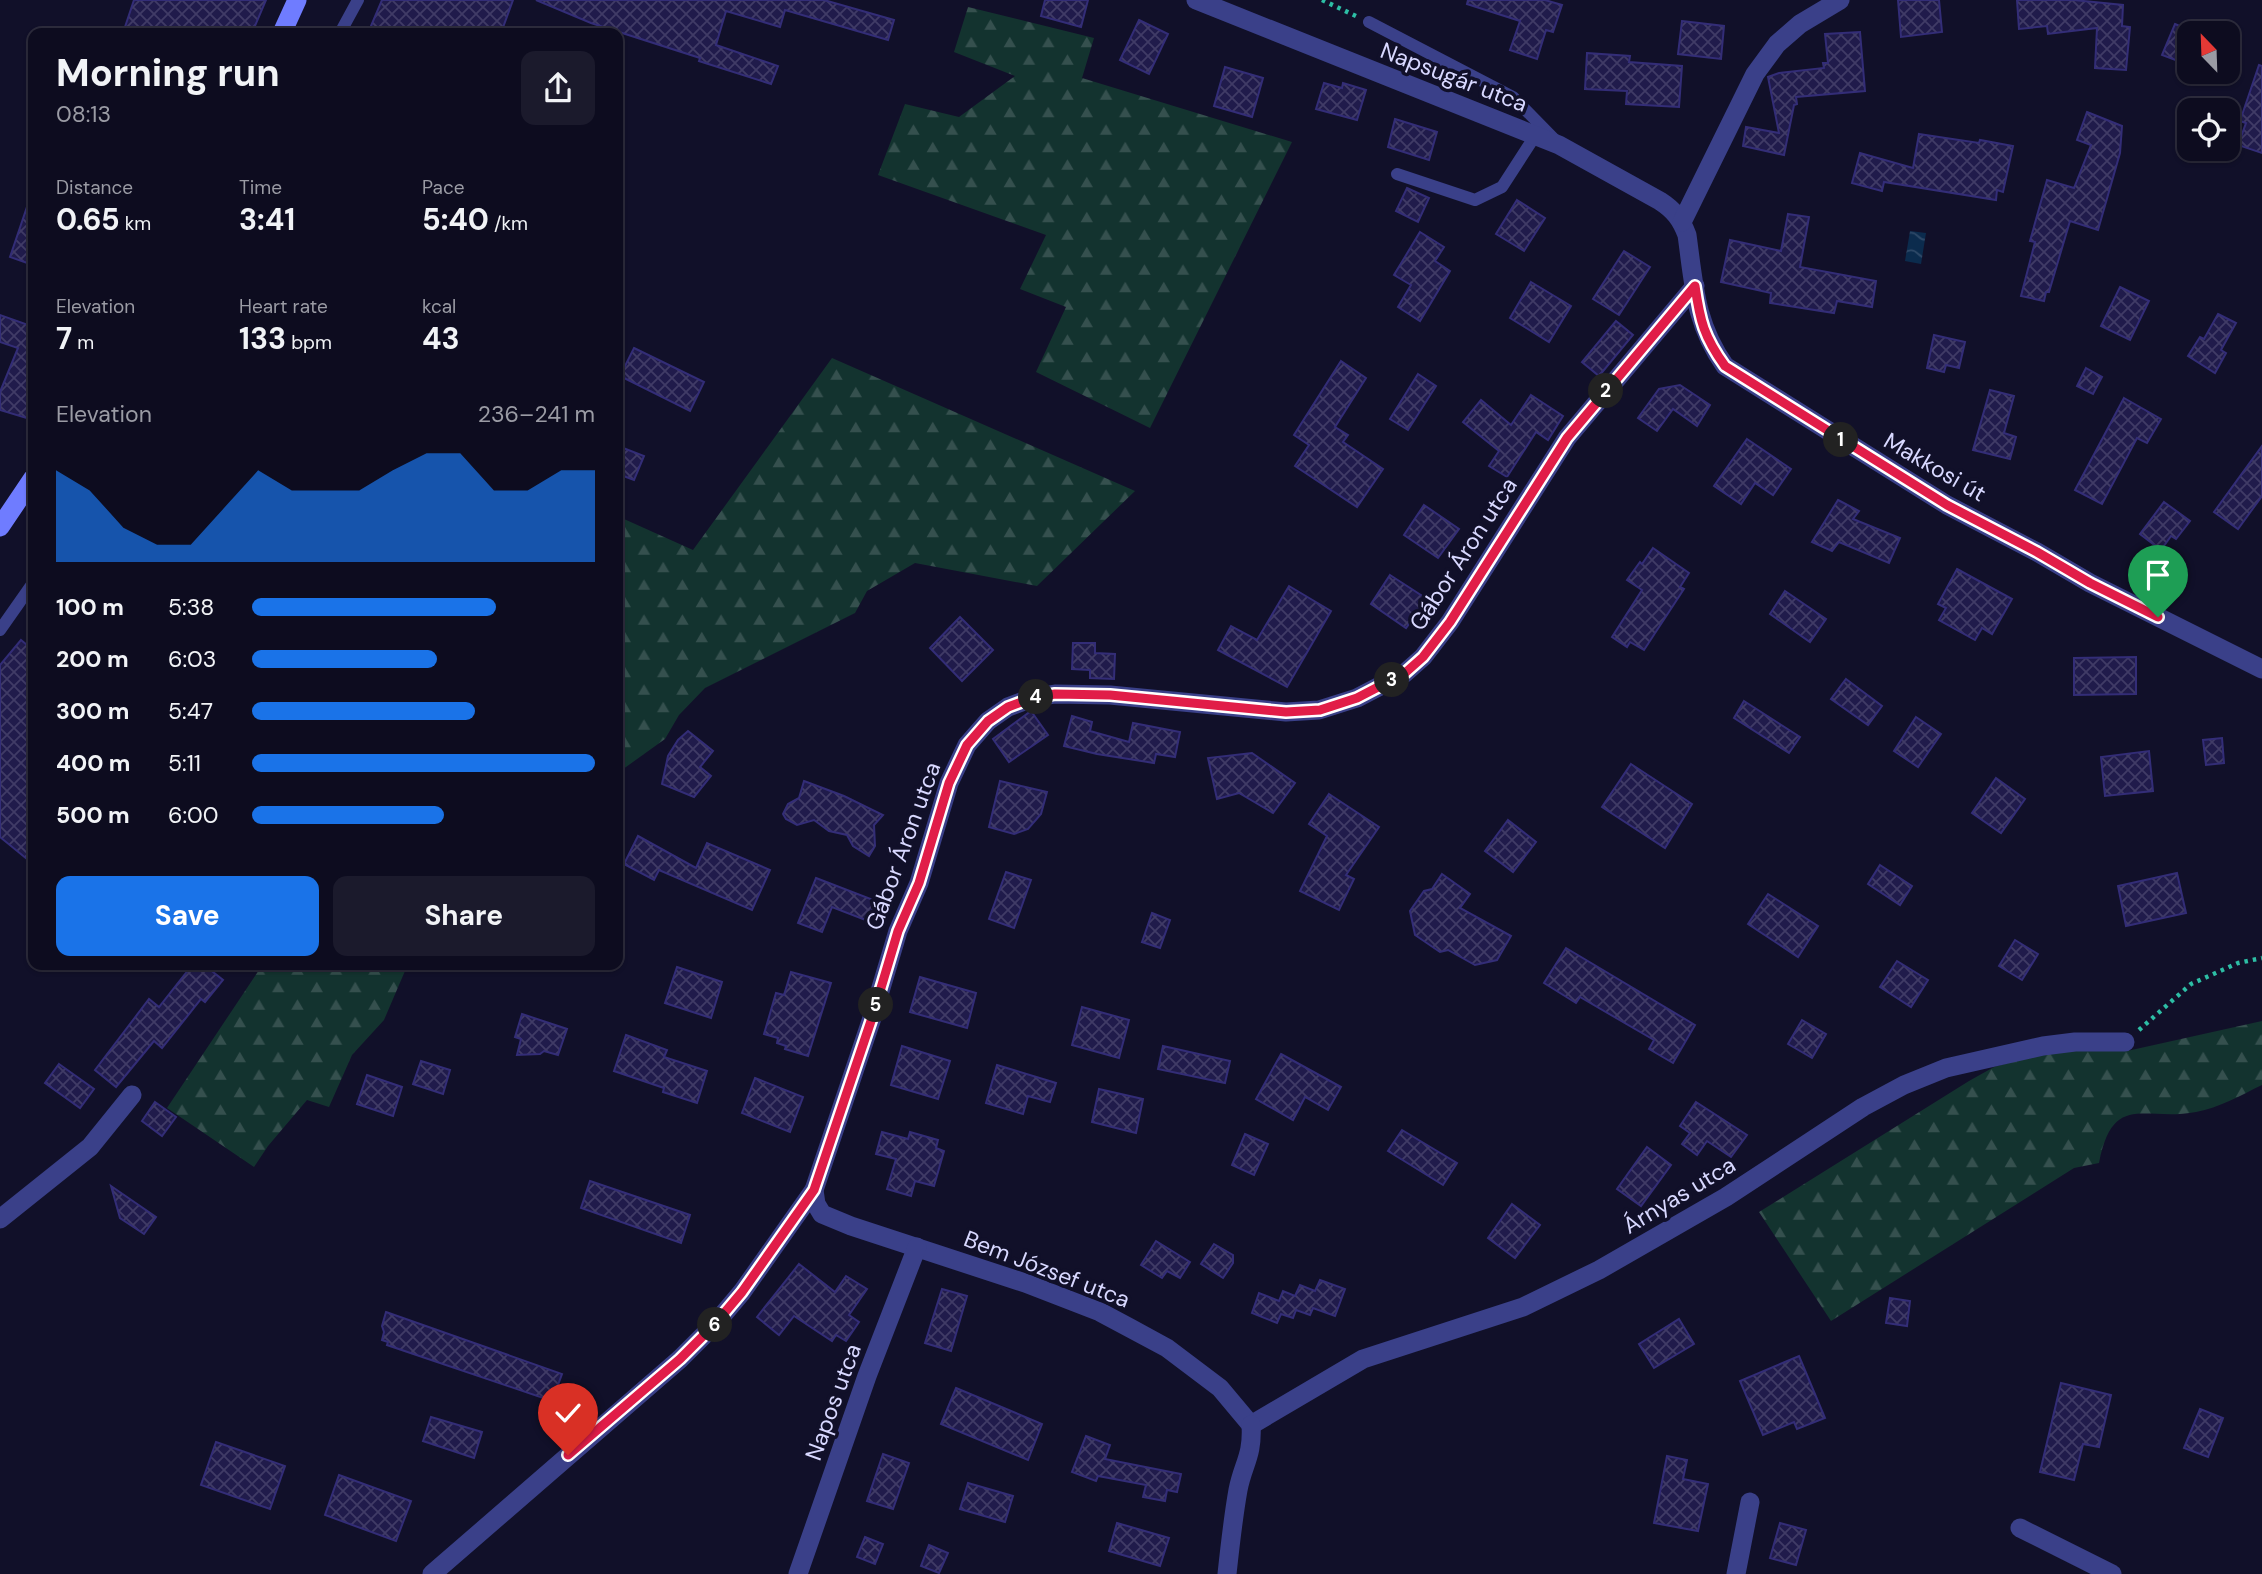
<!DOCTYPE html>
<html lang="en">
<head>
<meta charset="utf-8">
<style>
	:root { --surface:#0d0c1f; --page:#1b1a2c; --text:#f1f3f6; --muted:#9a9ba4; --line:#2d2c3d; --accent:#1a73e8 }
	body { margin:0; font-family:"DM Sans",sans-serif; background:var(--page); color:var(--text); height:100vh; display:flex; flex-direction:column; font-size:26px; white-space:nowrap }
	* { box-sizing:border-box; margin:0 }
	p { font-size:23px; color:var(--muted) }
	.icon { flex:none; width:38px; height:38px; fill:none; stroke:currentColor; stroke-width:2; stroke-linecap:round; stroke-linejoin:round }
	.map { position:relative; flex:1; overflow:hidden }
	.side { position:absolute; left:28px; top:28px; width:595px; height:942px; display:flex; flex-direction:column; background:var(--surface); border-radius:14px; box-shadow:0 2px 5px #0004,0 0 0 2px var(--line) }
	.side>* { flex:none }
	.needle { width:46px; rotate:337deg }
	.buttons { position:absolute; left:2177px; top:21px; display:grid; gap:14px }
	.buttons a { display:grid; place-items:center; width:63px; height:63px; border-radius:14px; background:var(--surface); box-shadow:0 2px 5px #0004,0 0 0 2px var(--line); font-size:35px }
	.pin { position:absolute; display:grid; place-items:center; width:60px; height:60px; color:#fff; margin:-72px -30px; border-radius:50% 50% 50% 0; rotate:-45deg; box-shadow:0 0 7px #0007 }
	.pin .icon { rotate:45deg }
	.km { position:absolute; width:35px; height:35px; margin:-18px; border-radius:50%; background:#222; color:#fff; font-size:19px; line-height:35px; text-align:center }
	.round { display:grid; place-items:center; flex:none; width:74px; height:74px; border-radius:14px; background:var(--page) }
	.head { display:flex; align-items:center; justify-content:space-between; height:119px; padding:0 28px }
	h1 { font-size:38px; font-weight:700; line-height:52px }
	.metrics { display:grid; grid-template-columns:repeat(3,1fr); gap:10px; height:119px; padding:7px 28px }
	.metrics div { display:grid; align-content:center }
	.metrics b { font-size:30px; font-weight:700 }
	.metrics small { font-size:19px; font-weight:400 }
	.metrics p { font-size:19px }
	.chart { height:196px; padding:14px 28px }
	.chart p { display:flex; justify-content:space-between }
	.chart svg { width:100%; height:126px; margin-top:7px; fill:var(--accent); opacity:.7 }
	.cta { display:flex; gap:14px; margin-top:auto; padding:14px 28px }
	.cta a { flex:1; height:80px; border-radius:14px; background:var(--accent); color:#fff; font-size:28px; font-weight:700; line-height:80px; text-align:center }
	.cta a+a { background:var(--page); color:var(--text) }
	ul { padding:0 28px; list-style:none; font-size:23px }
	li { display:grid; grid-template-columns:112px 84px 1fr; align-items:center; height:52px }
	li i { height:18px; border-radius:9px; background:var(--accent) }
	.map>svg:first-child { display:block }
	.forest { fill:url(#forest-firs) }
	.water { fill:url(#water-waves) }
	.building { fill:url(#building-cross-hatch); stroke:#332d77; stroke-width:2 }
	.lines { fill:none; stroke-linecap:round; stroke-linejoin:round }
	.path { stroke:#2dbea5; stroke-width:4.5; stroke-dasharray:3.5 5; stroke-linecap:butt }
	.service { stroke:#3a4089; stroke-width:12 }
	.minor { stroke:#3a4089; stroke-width:19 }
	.secondary { stroke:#6f7cff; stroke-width:19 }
	.route-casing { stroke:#fff; stroke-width:14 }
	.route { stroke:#e11d48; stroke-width:9 }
	.labels { text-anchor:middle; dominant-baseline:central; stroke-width:7; stroke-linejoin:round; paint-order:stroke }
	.street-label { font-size:23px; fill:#d8d8ff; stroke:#111029 }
</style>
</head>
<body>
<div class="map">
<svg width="2262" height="1574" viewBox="0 0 2262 1574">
	<defs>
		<pattern id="forest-firs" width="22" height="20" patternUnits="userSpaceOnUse" patternTransform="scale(1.75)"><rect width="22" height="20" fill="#13332f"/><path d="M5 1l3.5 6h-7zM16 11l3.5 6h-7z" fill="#35504e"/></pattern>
		<pattern id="water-waves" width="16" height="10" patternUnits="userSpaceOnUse" patternTransform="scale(1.75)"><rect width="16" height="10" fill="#0b2b4d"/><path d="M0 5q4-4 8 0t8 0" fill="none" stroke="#2e4968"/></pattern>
		<pattern id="building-cross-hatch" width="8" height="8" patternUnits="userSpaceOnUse" patternTransform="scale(1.75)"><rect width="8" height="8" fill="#201b4b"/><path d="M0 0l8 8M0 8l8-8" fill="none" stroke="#403b66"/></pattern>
	</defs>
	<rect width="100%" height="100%" fill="#111029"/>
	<g class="forest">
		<polygon points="968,7 1094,38 1082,78 1292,142 1150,428 1036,372 1066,307 1020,289 1046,235 878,175 905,104 959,117 1015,76 954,52"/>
		<polygon points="832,358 1135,491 1037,586 915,563 867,591 855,613 705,688 679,715 665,739 619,772 618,531 624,519 693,550"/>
		<polygon points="263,964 408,964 384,1020 352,1055 329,1107 307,1100 268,1146 254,1167 167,1108"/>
		<path d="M2262,1021V1085C2241,1095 2219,1108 2196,1112C2145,1122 2113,1091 2099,1163L2074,1168L1831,1321L1759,1212L1969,1081L1994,1067L2052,1051H2127Z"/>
	</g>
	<polygon class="water" points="1910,231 1926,233 1921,264 1905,261"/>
	<g class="building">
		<polygon points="134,0 266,0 252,33 123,33"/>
		<polygon points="382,0 513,0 501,33 368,33"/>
		<polygon points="536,0 824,0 894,20 888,40 785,10 780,27 726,11 716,45 778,66 771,84 699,61 700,58 591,23"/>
		<polygon points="1045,0 1088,0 1081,27 1041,16"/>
		<polygon points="1468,0 1545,0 1562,5 1553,32 1546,30 1537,59 1510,50 1520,21 1467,4"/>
		<polygon points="1898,0 1939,0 1942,32 1901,37"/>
		<polygon points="2017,0 2074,0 2123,5 2122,26 2130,27 2126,70 2095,68 2097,28 2048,34 2047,26 2019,29"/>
		<polygon points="1139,20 1168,34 1149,74 1120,60"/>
		<polygon points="1682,21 1724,26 1721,59 1678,54"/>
		<polygon points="2175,24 2189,30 2189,65 2162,55"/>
		<polygon points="1860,32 1865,91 1796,97 1797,104 1794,105 1784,155 1743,146 1746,127 1779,133 1768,77 1779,73 1824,68 1823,63 1828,63 1825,34"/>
		<polygon points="1587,53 1630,56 1629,62 1682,66 1679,107 1626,104 1627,91 1585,89"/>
		<polygon points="2259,65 2262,66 2262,153 2238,145 2246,123 2240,121"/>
		<polygon points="1225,67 1263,78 1252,117 1214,106"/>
		<polygon points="1324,83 1342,88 1343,83 1366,90 1357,120 1316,109"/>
		<polygon points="2087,112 2122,126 2120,153 2098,230 2070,221 2049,292 2046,292 2044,301 2021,296 2035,242 2030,241 2047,180 2074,188 2091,145 2077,140"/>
		<polygon points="1395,119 1437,132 1429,160 1388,147"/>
		<polygon points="1919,134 1979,143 1980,140 2013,146 2003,192 1997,190 1996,200 1884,182 1882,191 1852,183 1860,153 1913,168"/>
		<polygon points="1407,188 1429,198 1418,222 1396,211"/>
		<polygon points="30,198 33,199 33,265 10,257"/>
		<polygon points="1517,200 1545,218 1524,251 1496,234"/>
		<polygon points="1788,214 1809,217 1800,267 1876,281 1872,307 1837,301 1834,313 1770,303 1771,293 1721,282 1730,240 1781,251"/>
		<polygon points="1420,232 1444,247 1435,261 1450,271 1420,321 1398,307 1411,285 1394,275"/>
		<polygon points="1624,251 1650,267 1619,315 1593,299"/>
		<polygon points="1531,282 1571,306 1549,342 1510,318"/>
		<polygon points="2120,287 2149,301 2130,340 2101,326"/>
		<polygon points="33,312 33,420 0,410 0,392 18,348 0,342 0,315 28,325"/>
		<polygon points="2218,314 2236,323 2221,350 2226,353 2215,373 2188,356 2200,337 2204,339"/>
		<polygon points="1616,321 1633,335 1599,376 1582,362"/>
		<polygon points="1934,335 1965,342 1959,368 1946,365 1944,372 1927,368"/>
		<polygon points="634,348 704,382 690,411 620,376"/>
		<polygon points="1341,361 1366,378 1335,427 1348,435 1343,442 1383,469 1357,507 1295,466 1309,445 1294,435"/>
		<polygon points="2086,368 2102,377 2093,394 2077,386"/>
		<polygon points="1418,374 1436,386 1408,430 1390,419"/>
		<polygon points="1680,385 1710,405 1697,426 1673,409 1657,431 1638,418 1659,389"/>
		<polygon points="1990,390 2014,396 2004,433 2016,437 2010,459 1973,450"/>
		<polygon points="1531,395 1563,416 1548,440 1536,432 1507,477 1489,466 1499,451 1463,422 1481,400 1511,425"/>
		<polygon points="2124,398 2161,419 2147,443 2137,438 2102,504 2075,490"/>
		<polygon points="1747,439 1791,469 1773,495 1755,483 1741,504 1714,486"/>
		<polygon points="618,446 644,456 634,480 618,474"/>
		<polygon points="2262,446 2262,496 2238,529 2214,512"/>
		<polygon points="1838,500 1859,511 1853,519 1900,538 1889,563 1839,542 1832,551 1812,542"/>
		<polygon points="2164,502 2190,521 2176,539 2171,536 2161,550 2140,534"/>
		<polygon points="1424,505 1459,529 1438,558 1404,535"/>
		<polygon points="1653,548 1689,573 1680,587 1684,589 1644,650 1630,642 1627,647 1612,637 1642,590 1627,580 1640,562 1642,564"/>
		<polygon points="1957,569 2012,599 1992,634 1982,628 1975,640 1939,620 1946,608 1938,604"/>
		<polygon points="1390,575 1427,599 1406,628 1371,604"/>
		<polygon points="1289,586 1331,611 1287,687 1218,650 1231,626 1257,640"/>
		<polygon points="1785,591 1826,619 1810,642 1770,614"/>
		<polygon points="960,617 993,650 962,681 930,648"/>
		<polygon points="21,640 33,650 33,864 0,837 0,665"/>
		<polygon points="1073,643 1095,643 1095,653 1115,654 1114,679 1090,678 1090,670 1072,669"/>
		<polygon points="2136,657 2136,694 2074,695 2074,658"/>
		<polygon points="1846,679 1882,706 1868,725 1831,699"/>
		<polygon points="1744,701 1800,737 1789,753 1734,718"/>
		<polygon points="1031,711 1048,735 1009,762 993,739"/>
		<polygon points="1072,716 1092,722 1090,731 1129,742 1133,723 1180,732 1175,757 1156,754 1154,763 1097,754 1064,746"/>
		<polygon points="1916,717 1941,734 1918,767 1894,751"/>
		<polygon points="688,731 713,751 700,767 711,776 694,797 662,784 668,756 678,740"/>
		<polygon points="2222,738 2224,763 2206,765 2203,740"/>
		<polygon points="2149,751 2153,791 2105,796 2101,757"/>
		<polygon points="1252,753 1295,783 1273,813 1239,793 1217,799 1208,758"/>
		<polygon points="1631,764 1692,804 1665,848 1602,807"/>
		<polygon points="1996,778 2025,799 2001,833 1972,813"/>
		<polygon points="804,781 844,796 883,815 874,825 875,846 869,856 853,846 847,835 829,831 814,820 797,825 786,819 783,814 788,804 799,798"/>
		<polygon points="1000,781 1047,792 1041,814 1028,829 1014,834 989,827"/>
		<polygon points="1329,794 1379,827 1346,875 1354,879 1339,910 1300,891 1327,836 1309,824"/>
		<polygon points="1508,820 1536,842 1513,872 1485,851"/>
		<polygon points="638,836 696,868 707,843 770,870 752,910 659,870 654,880 624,864"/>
		<polygon points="1880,865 1912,886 1900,905 1868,884"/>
		<polygon points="1006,872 1031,880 1014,928 989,919"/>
		<polygon points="2177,873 2186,913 2126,926 2118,886"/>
		<polygon points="1442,874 1470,894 1460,908 1511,936 1497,960 1475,965 1448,950 1440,952 1415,935 1410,911 1424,891 1432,889"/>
		<polygon points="816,878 876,901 868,921 832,907 822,932 798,923"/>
		<polygon points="1768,894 1818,926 1798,957 1748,924"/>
		<polygon points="1152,913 1170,920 1160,948 1142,942"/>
		<polygon points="2015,940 2038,954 2022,980 1999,966"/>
		<polygon points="1566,948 1695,1025 1673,1063 1649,1049 1654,1040 1580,997 1576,1003 1544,983"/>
		<polygon points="1897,961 1928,980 1911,1007 1880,987"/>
		<polygon points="193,964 203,964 223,980 205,1002 201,999 162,1048 154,1041 116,1087 95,1070 149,999 159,1007"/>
		<polygon points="677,967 722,982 711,1018 665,1003"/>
		<polygon points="791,972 831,983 808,1056 785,1049 786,1046 777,1043 778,1038 764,1034 776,993 784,995"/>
		<polygon points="920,977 976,993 967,1028 910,1012"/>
		<polygon points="1082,1007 1129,1020 1119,1058 1072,1045"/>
		<polygon points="522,1014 567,1029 558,1055 544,1051 540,1054 517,1055 521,1039 515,1037"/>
		<polygon points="1802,1020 1826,1034 1812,1058 1788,1044"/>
		<polygon points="626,1035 667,1050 664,1057 707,1071 697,1103 663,1092 664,1088 614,1071"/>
		<polygon points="902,1046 950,1061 938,1099 891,1085"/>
		<polygon points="1163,1046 1230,1061 1225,1083 1158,1069"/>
		<polygon points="1281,1054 1341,1087 1328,1110 1305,1097 1293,1120 1256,1099"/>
		<polygon points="421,1061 450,1070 443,1094 413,1084"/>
		<polygon points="59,1064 94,1089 80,1108 45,1083"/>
		<polygon points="997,1065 1056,1083 1050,1102 1028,1096 1023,1114 986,1103"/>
		<polygon points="367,1075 402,1087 393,1116 357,1104"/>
		<polygon points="755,1078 803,1097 790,1132 742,1113"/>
		<polygon points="1099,1089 1143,1099 1136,1133 1092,1122"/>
		<polygon points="155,1102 176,1117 162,1136 142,1121"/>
		<polygon points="1696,1102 1747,1135 1731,1157 1707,1141 1697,1155 1682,1144 1690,1133 1680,1126"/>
		<polygon points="1402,1130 1457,1163 1443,1185 1388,1151"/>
		<polygon points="882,1132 908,1139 910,1132 938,1140 936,1148 944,1151 934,1186 915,1181 911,1196 887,1189 896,1159 876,1154"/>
		<polygon points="1245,1134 1268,1144 1254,1175 1232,1165"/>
		<polygon points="1647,1147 1671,1165 1641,1206 1617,1189"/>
		<polygon points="590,1181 690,1215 681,1243 581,1208"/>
		<polygon points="111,1186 156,1217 144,1234 120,1218"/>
		<polygon points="1512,1204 1540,1225 1515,1258 1488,1238"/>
		<polygon points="1156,1241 1190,1262 1180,1278 1167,1271 1162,1278 1141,1265"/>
		<polygon points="1214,1244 1233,1255 1233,1263 1223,1278 1201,1264"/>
		<polygon points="799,1264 835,1292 846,1276 867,1289 849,1315 859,1322 846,1341 836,1335 832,1341 794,1316 779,1335 757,1317"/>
		<polygon points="1320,1280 1345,1289 1335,1316 1313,1308 1310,1315 1296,1310 1293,1318 1281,1314 1277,1323 1252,1313 1259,1293 1279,1301 1283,1291 1295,1296 1300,1285 1315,1291"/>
		<polygon points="942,1289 967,1296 951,1351 925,1343"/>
		<polygon points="1890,1298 1910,1301 1907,1326 1886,1323"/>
		<polygon points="386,1312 562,1374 552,1401 387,1345 388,1342 382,1340 384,1332 382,1326"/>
		<polygon points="1679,1319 1694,1344 1654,1368 1639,1344"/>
		<polygon points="1799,1356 1825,1418 1797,1429 1794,1422 1763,1435 1740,1381"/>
		<polygon points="2061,1383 2111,1395 2099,1447 2083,1444 2074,1480 2040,1472"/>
		<polygon points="956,1388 1042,1424 1028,1460 941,1424"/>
		<polygon points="2200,1409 2223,1418 2208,1457 2184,1448"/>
		<polygon points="431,1417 482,1432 474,1458 423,1441"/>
		<polygon points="1086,1436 1110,1445 1105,1459 1181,1474 1177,1492 1167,1490 1165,1501 1143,1497 1146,1485 1098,1476 1096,1481 1072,1472"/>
		<polygon points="216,1442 285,1466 270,1509 201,1485"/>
		<polygon points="883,1454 909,1463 893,1509 867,1501"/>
		<polygon points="1667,1456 1687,1460 1683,1479 1708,1484 1698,1531 1654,1523"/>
		<polygon points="339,1475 411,1501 396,1541 325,1515"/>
		<polygon points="968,1483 1013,1496 1005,1522 960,1509"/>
		<polygon points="1117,1523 1169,1538 1160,1566 1109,1551"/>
		<polygon points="1780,1523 1806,1530 1796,1565 1770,1558"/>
		<polygon points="865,1537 883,1544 875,1564 857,1557"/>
		<polygon points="929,1545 948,1553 939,1573 921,1566"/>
	</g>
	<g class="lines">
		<g class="path">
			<polyline points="1322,0 1356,16"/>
			<polyline points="2139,1030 2191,984 2238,963 2262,958"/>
		</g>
		<g class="service">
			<polyline points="1369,22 1513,97 1554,139"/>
			<polyline points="340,33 358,0"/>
			<polyline points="1397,174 1475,200 1502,187 1535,136"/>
			<polyline points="0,630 33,583"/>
		</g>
		<g class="minor">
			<path d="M1196,0L1559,145L1660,201C1674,210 1681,219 1687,235C1694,285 1695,324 1725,366L1947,505L2037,552L2090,583L2262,669"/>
			<polyline points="1682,222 1755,74 1777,44 1800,24 1840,0"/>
			<polyline points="814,1190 816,1204 822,1214 851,1226 1025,1283 1100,1312 1130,1328 1167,1348 1220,1388 1251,1425"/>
			<polyline points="0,1219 90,1147 132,1095"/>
			<polyline points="1251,1425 1363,1359 1523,1307 1599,1270 1726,1197 1863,1107 1904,1085 1946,1068 2043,1046 2075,1042 2125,1042"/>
			<polyline points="2020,1528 2112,1574"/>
			<polyline points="432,1574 680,1359 715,1324 742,1292 814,1190 872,1018 898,931 919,883 949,783 967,745 988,721 1008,707 1032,698 1055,694 1110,695 1286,712 1319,710 1357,698 1405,673 1423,657 1450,622 1567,438 1695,286"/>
			<polyline points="798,1574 867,1376 917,1247"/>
			<path d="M1227,1574C1230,1546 1233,1518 1238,1490C1243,1464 1253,1456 1251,1425"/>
			<polyline points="1736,1574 1750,1502"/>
		</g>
		<g class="secondary">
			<polyline points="282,33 297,0"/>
			<polyline points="0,527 33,478"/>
		</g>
	</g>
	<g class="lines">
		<defs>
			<path id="route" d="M568,1455L680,1359L715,1324L742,1292L814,1190L872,1018L898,931L919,883L949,783L967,745L988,721L1008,707L1032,698L1055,694L1110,695L1286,712L1320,710L1357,698L1405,673L1423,657L1450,622L1567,438L1695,286C1700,321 1704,337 1725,366L1947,505L2037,552L2090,583L2158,617"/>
		</defs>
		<use href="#route" class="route-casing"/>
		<use href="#route" class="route"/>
	</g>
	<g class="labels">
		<g class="street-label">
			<text transform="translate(1454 77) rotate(21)">Napsugár utca</text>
			<text transform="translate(1935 467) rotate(30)">Makkosi út</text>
			<text transform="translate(1463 554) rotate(-57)">Gábor Áron utca</text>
			<text transform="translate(903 846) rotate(-70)">Gábor Áron utca</text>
			<text transform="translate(1679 1195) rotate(-31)">Árnyas utca</text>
			<text transform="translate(1047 1269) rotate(21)">Bem József utca</text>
			<text transform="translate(833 1402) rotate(-70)">Napos utca</text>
		</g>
	</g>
</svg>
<div class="buttons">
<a><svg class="needle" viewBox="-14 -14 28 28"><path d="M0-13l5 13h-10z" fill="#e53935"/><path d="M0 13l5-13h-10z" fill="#9a9ba4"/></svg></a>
<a><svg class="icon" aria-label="locate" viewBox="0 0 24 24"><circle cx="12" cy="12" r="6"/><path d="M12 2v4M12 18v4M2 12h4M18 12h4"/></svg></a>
</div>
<div class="pin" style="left:2158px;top:617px;background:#1e9e55"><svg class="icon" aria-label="arrive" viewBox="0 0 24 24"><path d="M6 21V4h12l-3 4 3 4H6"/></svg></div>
<div class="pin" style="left:568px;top:1455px;background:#d93025"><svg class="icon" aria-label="check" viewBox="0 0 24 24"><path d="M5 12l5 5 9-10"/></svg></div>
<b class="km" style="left:1841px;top:440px">1</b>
<b class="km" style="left:1606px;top:391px">2</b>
<b class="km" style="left:1392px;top:680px">3</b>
<b class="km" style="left:1036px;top:697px">4</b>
<b class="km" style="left:876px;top:1005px">5</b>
<b class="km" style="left:715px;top:1325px">6</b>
<section class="side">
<div class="head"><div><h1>Morning run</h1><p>08:13</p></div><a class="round"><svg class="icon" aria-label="share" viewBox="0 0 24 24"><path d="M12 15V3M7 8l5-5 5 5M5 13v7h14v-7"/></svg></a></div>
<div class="metrics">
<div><p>Distance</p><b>0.65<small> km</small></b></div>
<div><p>Time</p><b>3:41</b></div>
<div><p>Pace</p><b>5:40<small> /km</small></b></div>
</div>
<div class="metrics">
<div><p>Elevation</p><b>7<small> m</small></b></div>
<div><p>Heart rate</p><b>133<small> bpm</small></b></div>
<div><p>kcal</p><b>43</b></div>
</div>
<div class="chart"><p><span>Elevation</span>236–241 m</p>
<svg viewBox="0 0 160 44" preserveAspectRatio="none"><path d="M0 44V12L10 19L20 32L30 38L40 38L50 25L60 12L70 19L80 19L90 19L100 12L110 6L120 6L130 19L140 19L150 12L160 12V44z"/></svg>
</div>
<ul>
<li><b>100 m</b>5:38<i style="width:71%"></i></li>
<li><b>200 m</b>6:03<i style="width:54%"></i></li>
<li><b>300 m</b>5:47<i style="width:65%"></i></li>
<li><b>400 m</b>5:11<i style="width:100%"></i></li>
<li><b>500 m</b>6:00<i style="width:56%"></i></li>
</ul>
<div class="cta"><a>Save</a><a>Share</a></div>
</section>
</div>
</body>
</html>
